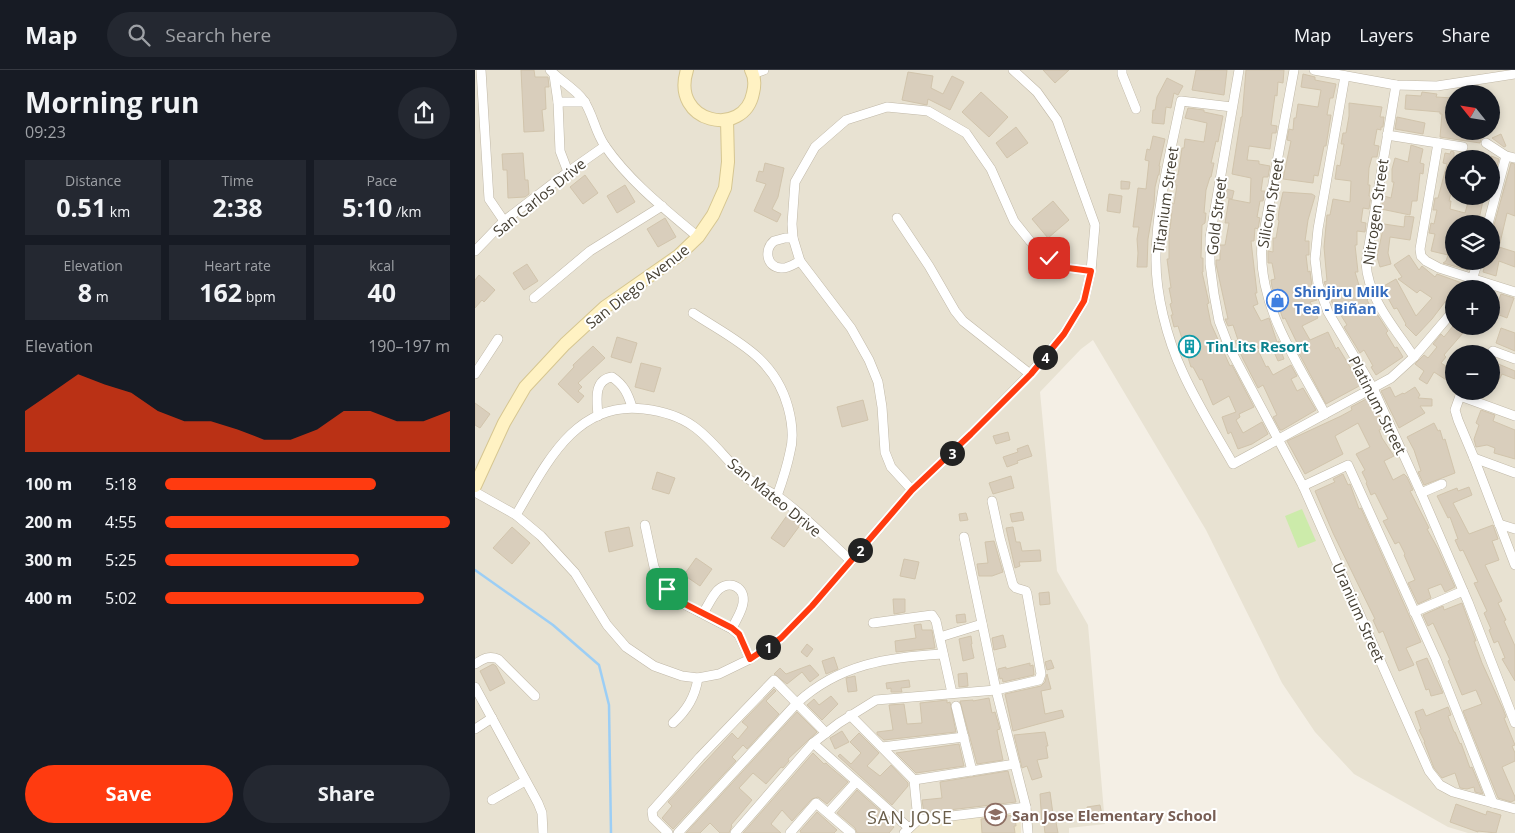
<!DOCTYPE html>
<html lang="en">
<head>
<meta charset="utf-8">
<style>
	:root { --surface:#171b24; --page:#242831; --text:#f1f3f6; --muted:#9ea1a6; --line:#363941; --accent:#ff3b10 }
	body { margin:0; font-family:"Open Sans",sans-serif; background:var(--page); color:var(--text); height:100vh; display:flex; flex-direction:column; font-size:19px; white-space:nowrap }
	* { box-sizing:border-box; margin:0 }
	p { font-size:16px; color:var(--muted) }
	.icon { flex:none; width:28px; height:28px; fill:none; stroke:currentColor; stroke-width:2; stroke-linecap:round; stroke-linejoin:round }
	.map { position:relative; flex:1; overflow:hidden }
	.sheet { display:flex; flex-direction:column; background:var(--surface); width:475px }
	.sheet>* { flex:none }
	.needle { width:32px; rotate:300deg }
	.controls { position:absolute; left:970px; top:15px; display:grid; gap:10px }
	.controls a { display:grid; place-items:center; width:55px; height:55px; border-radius:50%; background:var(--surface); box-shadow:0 2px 8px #0003; font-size:25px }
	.pin { position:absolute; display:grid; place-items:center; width:42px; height:42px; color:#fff; margin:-21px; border-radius:10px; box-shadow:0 2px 8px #0006 }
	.km { position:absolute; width:25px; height:25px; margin:-12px; border-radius:50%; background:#222; color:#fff; font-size:14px; line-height:25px; text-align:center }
	.round { display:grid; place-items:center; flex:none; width:52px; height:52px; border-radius:26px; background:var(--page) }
	.overview { display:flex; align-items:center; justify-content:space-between; height:85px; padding:0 25px }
	h1 { font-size:28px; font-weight:700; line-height:38px }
	.figures { display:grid; grid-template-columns:repeat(3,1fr); gap:8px; height:85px; padding:5px 25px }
	.figures div { display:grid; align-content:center; border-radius:0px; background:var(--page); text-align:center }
	.figures b { font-size:25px; font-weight:700 }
	.figures small { font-size:14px; font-weight:400 }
	.figures p { font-size:14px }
	.chart { height:140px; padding:10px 25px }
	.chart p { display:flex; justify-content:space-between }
	.chart svg { width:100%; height:90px; margin-top:5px; fill:var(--accent); opacity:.7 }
	.action { display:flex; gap:10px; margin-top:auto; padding:10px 25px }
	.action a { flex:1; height:58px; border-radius:30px; background:var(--accent); color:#fff; font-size:20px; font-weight:700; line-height:58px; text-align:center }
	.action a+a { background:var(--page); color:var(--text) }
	ul { padding:0 25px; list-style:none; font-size:16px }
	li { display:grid; grid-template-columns:80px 60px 1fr; align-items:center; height:38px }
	li i { height:12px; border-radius:6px; background:var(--accent) }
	header { display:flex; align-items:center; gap:30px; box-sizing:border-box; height:70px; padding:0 25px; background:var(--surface); border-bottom:1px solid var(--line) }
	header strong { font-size:24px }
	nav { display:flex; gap:28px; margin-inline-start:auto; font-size:18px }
	.search { width:350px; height:45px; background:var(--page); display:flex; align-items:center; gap:12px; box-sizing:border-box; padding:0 18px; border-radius:28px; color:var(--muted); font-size:19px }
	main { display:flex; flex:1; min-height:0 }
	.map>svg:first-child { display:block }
	.residential { fill:#e8e2d2; fill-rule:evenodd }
	.education { fill:#eee6cd }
	.green { fill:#ccebaa }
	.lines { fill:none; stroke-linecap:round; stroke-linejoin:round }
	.stream { stroke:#9ccef5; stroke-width:2.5 }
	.building { fill:#d9cebc; stroke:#d1c4ac }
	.street-casing { stroke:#c0b8a7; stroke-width:10 }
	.secondary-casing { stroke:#d6c691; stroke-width:14 }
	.street { stroke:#fff; stroke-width:9 }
	.secondary { stroke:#fff2c3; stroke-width:12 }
	.route-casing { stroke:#fff; stroke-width:10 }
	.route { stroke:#ff3b10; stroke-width:6 }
	.labels { text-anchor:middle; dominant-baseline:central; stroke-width:4; stroke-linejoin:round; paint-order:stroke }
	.street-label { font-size:15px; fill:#464034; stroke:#fff }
	.shop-label { font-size:15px; font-weight:bold; fill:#366cbe; stroke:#fff; text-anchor:start }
	.culture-label { font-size:15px; font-weight:bold; fill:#0d838f; stroke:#fff; text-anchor:start }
	.education-label { font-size:15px; font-weight:bold; fill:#785e54; stroke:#fff; text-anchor:start }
	.quarter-label { font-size:18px; letter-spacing:1px; fill:#6a5e4a; stroke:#fff }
</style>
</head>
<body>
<header>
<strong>Map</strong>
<div class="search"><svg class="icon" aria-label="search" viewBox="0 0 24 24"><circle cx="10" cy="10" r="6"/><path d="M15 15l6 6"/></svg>Search here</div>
<nav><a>Map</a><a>Layers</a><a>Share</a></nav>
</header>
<main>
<section class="sheet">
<div class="overview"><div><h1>Morning run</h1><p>09:23</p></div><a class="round"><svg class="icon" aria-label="share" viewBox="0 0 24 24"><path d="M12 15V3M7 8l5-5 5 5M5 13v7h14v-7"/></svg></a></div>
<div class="figures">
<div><p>Distance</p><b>0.51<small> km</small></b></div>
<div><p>Time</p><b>2:38</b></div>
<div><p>Pace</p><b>5:10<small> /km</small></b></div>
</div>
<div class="figures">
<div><p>Elevation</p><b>8<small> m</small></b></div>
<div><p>Heart rate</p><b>162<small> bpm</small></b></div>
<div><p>kcal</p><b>40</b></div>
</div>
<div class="chart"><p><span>Elevation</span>190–197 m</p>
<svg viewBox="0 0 160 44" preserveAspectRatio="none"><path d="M0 44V24L10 15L20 6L30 11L40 15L50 24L60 29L70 29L80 33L90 38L100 38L110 33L120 24L130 24L140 29L150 29L160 24V44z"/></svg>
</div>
<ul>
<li><b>100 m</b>5:18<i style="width:74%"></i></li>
<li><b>200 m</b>4:55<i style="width:100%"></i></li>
<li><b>300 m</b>5:25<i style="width:68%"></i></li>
<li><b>400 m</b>5:02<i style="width:91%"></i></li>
</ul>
<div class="action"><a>Save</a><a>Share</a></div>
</section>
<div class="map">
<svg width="1040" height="763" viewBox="0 0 1040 763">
	<rect width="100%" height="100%" fill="#f4efe5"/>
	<path class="residential" d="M0,0H1040V763H993L973,757L879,704L840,662L807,613L731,460L618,270L606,279L565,322L582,501L613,555L630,754L594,758V763H556L553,735L443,747L427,763H0ZM979,24H1016V61H979ZM979,89H1016V126H979ZM979,154H1016V191H979ZM979,219H1016V256H979ZM979,284H1016V321H979Z"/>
	<polygon class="education" points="545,738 546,763 436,763 447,752"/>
	<polygon class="green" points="827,439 841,471 823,478 810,446"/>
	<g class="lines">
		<polyline class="stream" points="0,500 78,555 124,595 134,635 136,763"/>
	</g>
	<g class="building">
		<polygon points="46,0 59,0 60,7 73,7 74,17 70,17 71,39 67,40 69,61 49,62"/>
		<polygon points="568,0 594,0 580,13"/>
		<polygon points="721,0 752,0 749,25 717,20"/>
		<polygon points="771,0 809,0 808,13 803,12 802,26 800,25 796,55 802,56 801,63 797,63 795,79 774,76 772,90 784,91 784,94 795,96 793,107 788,107 786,121 790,121 788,131 785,131 782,147 785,148 783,159 780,158 779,171 776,171 782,223 780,223 783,234 778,236 786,251 794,248 802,272 804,271 808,280 806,281 809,289 803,291 795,273 782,279 783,280 791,297 793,296 798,305 816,295 822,306 816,309 822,321 828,318 841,340 807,360 805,360 798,347 802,345 788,315 783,318 768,289 760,271 763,270 758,255 753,256 750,249 753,249 741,194 741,190 745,190 745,175 750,175 754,153 750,153 754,129 775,133 776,108 757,104 766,47 767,47"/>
		<polygon points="433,2 458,6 456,18 468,24 477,6 489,12 475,40 453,29 452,35 427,30"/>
		<polygon points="828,4 840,7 840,10 861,14 858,28 855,28 852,45 856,45 851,76 849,76 843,106 839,105 838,113 808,109 816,71 812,70 814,59 818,60 819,48 821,48 823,34 843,37 846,20 826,17"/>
		<polygon points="692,8 708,16 703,25 699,23 696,38 691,37 689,54 677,53 678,40 680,40 682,27"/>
		<polygon points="506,22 533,47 514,67 487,42"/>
		<polygon points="947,22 962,24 961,27 978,28 976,51 979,51 978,61 1008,61 1005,73 965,67 967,44 965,44 965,42 930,39 931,25 946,26"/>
		<polygon points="874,33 907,37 905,47 909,47 908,57 906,57 906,60 902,59 899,75 904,76 902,87 897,87 894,98 893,115 895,115 894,126 896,126 894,139 888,138 886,152 891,153 890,162 882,161 882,175 880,175 883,202 880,202 886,222 890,220 894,228 892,230 900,245 902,244 913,261 911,263 920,278 922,277 928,287 901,305 896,297 898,296 889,280 885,283 869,257 872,255 862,239 860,240 849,212 852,211 849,177 852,145 855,145 858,129 875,132 876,111 860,109 862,95 865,96 869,74 866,74 868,63 871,63 874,46"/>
		<polygon points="713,38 729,40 729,42 748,46 743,72 741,71 736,93 739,93 736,107 735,107 731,120 729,143 731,143 730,153 727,155 726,188 728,188 728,202 727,202 734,233 732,234 736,254 755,296 757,295 779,337 764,344 765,347 761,350 768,363 787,352 793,364 777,374 763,379 756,362 753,364 747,347 761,342 754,326 738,335 727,309 725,310 718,297 716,297 703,256 699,257 696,245 698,245 695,234 697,233 694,218 696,218 692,189 694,189 694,159 695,159 697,141 694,141 695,133 699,134 702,115 699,115 701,104 703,105 707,78 709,78 710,69 729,72 732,53 710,48"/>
		<polygon points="922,47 950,53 948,64 920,59"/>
		<polygon points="541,57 553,73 532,88 521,73"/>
		<polygon points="1026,64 1031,76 1029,77 1017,68"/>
		<polygon points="678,66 690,69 684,96 685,96 684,105 683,105 680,117 679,134 673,169 672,197 662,197 663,183 662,169 664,157 658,157 663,118 671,119 674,91 670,90 672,79 675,80"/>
		<polygon points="936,75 948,79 945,93 949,94 948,104 945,103 942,131 937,131 935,145 906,139 909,126 916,128 919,112 917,112 917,99 920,88 933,92"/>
		<polygon points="976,81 979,82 979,111 974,131 976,131 975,139 990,143 994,129 996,130 997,126 1009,126 1003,154 979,154 979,191 996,191 993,200 968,193 971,191 973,185 956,181 960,164 954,163 956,153 959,154 962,140 958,140 960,128 963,128 972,94 968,93 970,83 975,84"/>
		<polygon points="48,83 50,110 53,110 54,124 50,127 33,128 32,100 28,100 27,84"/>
		<polygon points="1016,86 1024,89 1021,99 1016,98"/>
		<polygon points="290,93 309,98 303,127 297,139 306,144 302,152 279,141 291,114 281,111 284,101 288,102"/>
		<polygon points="1036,93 1040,94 1040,146 1032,143 1024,177 1040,182 1040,197 1024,191 1021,206 1008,202 1011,191 1016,191 1016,166"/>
		<polygon points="110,105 123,123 108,134 95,117"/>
		<polygon points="646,111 655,112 654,119 646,119"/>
		<polygon points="150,115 160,132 142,143 132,126"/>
		<polygon points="751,119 759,121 757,129 749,127"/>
		<polygon points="808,122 837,124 840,126 833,150 830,171 834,171 834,185 831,185 833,202 835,201 837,216 842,230 835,232 843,248 827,256 835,270 853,262 861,279 863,277 886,315 851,334 820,276 823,275 810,248 808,249 797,217 796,210 800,209 797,193 793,193 793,181 798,182 798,168 801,168 804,151 803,150 804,140"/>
		<polygon points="634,124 647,126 645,143 632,141"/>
		<polygon points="578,131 594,150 573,168 557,149"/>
		<polygon points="930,146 939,147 935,170 915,167 913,183 916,194 905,197 902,187 909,154 929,157"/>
		<polygon points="190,148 201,167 183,177 172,159"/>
		<polygon points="934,185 944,200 947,196 960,207 962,204 987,213 983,219 979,219 979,226 976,224 957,249 941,266 930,255 931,254 922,238 919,239 907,217 921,209 941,246 957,228 945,220 942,223 923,209 927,207 919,195"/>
		<polygon points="52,194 63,211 49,220 38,203"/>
		<polygon points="4,205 20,220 9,232 7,230 0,238 0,210"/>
		<polygon points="1026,224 1039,228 1032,248 1019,243"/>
		<polygon points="978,256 994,256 969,285 971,287 966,293 979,301 979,315 959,302 952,314 944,309 949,301 940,294 949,285 953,288 962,277 958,274 966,264 969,267"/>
		<polygon points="1026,258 1040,263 1040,281 1021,273"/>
		<polygon points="142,267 162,273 156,293 136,287"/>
		<polygon points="118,276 130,288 103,313 107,317 103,321 109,326 103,333 83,314 99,297 98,295"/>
		<polygon points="166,293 186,298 179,322 160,317"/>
		<polygon points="1021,293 1040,301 1040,309 1027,304 1023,312 1016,309 1016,304"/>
		<polygon points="915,317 920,327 928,323 929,324 940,317 945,325 943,328 957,329 957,336 945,336 950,343 924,358 906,321"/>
		<polygon points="895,327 905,348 903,350 907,359 904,360 907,368 919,386 909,391 918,410 929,404 932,407 938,420 935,421 954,458 952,459 963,479 980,517 970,522 966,514 953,519 956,528 943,534 933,513 940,510 929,485 930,484 924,472 920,474 908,451 913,449 900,423 896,425 891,413 892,412 887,402 890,400 881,384 895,377 883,353 860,366 868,384 830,404 812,371 866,346 877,340 876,337"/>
		<polygon points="388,330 393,350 367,357 362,337"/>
		<polygon points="0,333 15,344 5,358 0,355"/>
		<polygon points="1006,340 1020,345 1018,351 1040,360 1040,389 1019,383 1020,378 1012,375 1001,377 999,369 1004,355 1001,353"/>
		<polygon points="959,353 963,361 965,360 968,370 970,369 980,403 949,415 943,402 946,401 939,380 932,367"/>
		<polygon points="533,362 535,370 521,374 518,366"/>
		<polygon points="553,375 557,386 542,391 543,393 532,397 528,387 543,382 542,379"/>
		<polygon points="182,402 200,408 194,424 177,419"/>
		<polygon points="868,404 873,415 875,414 884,439 886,438 946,572 931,578 939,595 924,601 908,561 904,563 898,550 900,549 858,463 840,421 860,412 858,409"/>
		<polygon points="536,406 539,418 518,424 514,413"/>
		<polygon points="994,417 997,425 978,433 994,464 1018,455 1023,469 1017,471 1024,490 1010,495 1027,531 1023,533 1031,550 1029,551 1040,576 1040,611 1027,589 1030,588 1023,571 1019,573 1014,560 1016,559 1009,543 1012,541 999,513 1003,512 988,480 985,481 980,470 983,469 975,447 973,448 962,426 982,418 983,421"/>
		<polygon points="547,442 549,450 537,452 535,444"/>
		<polygon points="491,443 493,450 485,451 484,444"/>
		<polygon points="313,444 326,454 309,477 296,468"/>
		<polygon points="37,457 55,473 37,494 18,478"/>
		<polygon points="154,457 158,476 134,482 130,462"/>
		<polygon points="538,457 541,472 545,472 547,481 565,480 566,491 544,492 545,496 540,498 531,458"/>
		<polygon points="519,471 528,502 517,506 504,506 502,494 513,493 510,472"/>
		<polygon points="221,488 237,499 225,516 209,505"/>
		<polygon points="429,489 444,492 440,509 425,506"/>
		<polygon points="574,522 575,534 565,535 564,523"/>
		<polygon points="418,529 430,529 430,542 419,544"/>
		<polygon points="987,533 1001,571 999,571 1007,593 1028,639 1031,647 1029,648 1040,675 1037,676 1040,683 1040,691 1027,697 1040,727 1040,730 1036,732 1023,728 988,641 1007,634 1001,620 987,625 973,591 975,590 958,553 953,556 948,545 968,536 969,540"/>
		<polygon points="490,544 491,552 482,553 481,545"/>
		<polygon points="446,554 447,560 457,560 460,578 421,582 420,571 441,568 439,555"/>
		<polygon points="528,565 531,577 519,580 517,568"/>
		<polygon points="496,566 497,574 496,574 499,588 488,591 484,569"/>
		<polygon points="332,574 338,579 332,587 326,582"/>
		<polygon points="359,587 363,599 351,604 347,591"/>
		<polygon points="952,588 968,623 956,626 954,619 951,620 941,592"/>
		<polygon points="576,590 579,598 572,600 570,592"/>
		<polygon points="555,593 555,596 558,595 559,605 528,612 527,608 525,609 523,599 531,597 531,599"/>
		<polygon points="18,594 21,596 30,613 15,621 5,601"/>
		<polygon points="335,595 344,605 335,612 327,602 312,614 299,604 305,598 311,604"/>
		<polygon points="492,603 493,616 484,617 483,604"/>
		<polygon points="572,604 576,619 566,621 570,644 587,640 589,647 538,661 530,624 566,616 570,612"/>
		<polygon points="380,606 382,621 373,622 371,608"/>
		<polygon points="434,610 435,617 426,618 427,622 416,622 416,618 412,619 411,613"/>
		<polygon points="299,619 301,621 291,631 304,644 272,679 268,675 257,687 261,691 198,759 187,748 197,736 193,732 257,663 263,669 273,657 267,652"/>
		<polygon points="356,626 363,634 347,650 332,635 339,629 344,635"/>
		<polygon points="514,628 517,643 520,642 525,659 522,660 528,690 502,694 485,631 498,630 498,631"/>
		<polygon points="472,630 472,633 475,632 481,662 409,670 402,664 402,662 418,660 414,635 429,634 432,654 447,653 445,633"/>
		<polygon points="973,637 976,645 973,646 979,662 980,662 985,674 986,673 995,698 997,697 1008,724 1000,722 999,717 992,719 985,718 980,703 967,708 959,698 949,672 950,672 944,660 946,659 940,642 948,639 951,646"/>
		<polygon points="322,642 342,662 313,689 314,691 308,698 306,697 291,714 278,703 264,718 277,730 256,755 257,756 254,763 245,763 235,753 225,763 211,763"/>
		<polygon points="367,661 374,672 360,679 355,668"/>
		<polygon points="570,662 573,676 571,676 573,688 562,690 567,707 557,710 552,696 547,698 539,665"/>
		<polygon points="384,663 404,683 392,696 405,706 416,695 433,713 433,716 417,735 363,686 365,684 376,694 386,683 375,672"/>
		<polygon points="484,674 489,696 441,703 421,683"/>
		<polygon points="338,683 349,694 351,693 354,696 373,712 352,734 343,727 337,729 317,751 307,740 296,754 306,763 268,763"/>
		<polygon points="533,701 541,732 449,743 447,730 467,728 465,712"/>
		<polygon points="382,720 409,744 407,747 419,757 414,763 382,763 380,758 362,743"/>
		<polygon points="575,722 578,744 586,742 588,751 581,752 583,763 570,763 569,755 567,755 565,724"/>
		<polygon points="981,734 1011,745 1012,741 1026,745 1021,763 1003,761 1003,762 975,752"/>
		<polygon points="625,735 627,745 613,747 612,737"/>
		<polygon points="342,742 362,760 359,763 326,763 325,761"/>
		<polygon points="540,745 541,756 539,756 540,763 507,763 506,749"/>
	</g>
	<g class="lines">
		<defs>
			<g id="street">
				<polyline points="6,0 14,129 29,151"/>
				<path d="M75,0C85,11 100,18 109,31C118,44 120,62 130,76C155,112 190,139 223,167"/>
				<polyline points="647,0 647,4 661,39"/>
				<polyline points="764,0 735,168 735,194 739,224 744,251 754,277 828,416 954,701 965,715 978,722 1040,739"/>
				<path d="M819,0L787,173C782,235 822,291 850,344"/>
				<polyline points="839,0 921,15 962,16 1040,4"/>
				<polyline points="278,4 289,0"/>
				<polyline points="79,5 83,32 85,81 93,102"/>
				<polyline points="870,6 843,159 840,189 843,214 853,242 898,318 946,423 993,532 1040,653"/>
				<path d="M921,15L891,193C893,229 920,258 939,287"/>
				<polyline points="83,32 110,32"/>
				<path d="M757,37L706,31C696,81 682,133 681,185C680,223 692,269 708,303C722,334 741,364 758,394L916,308L939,287L979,240"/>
				<polyline points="912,65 988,77"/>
				<polyline points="963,73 945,179 946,186 951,191 964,198 1040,222"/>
				<polyline points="1011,73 1031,86 1040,88"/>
				<polyline points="422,148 454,196 480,241 488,251 555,304"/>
				<polyline points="1013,154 1031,86"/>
				<path d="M318,168H310L299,171C289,179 291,197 306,198C312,199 319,194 325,191"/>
				<polyline points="0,181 29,151 93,102 130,76"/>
				<polyline points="994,219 1003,191"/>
				<polyline points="59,228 115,181 187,136"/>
				<path d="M218,243C259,270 299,286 313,337C317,352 319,368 315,382C312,397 307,412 302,426"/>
				<polyline points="1016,284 1018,281 1040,289"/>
				<polyline points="0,304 23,269"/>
				<polyline points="988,321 985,326 980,340 983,350 999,388 1040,495"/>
				<polyline points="985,326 1040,346"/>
				<path d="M123,346C122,331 118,310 137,307C149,315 153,324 157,337"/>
				<polyline points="999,388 1040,403"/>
				<polyline points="828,416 873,395 961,589 1018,733"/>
				<polyline points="437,420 416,397 410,382 407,337 403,312 394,290 376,258 325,191 318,168 317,154 320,112 340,77 371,50 412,37 453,41 491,63 516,99 539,151 555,171 574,188 593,198 616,201"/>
				<polyline points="0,422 41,445 66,466 100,503 132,555 151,577 179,596 207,606 223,608 244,604 275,589 306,568 337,536 437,420 496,364 555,304 589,264 609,231 616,201 620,155 582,50 562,22 538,0"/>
				<polyline points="946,423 967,414"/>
				<path d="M41,445C70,396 100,330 169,339C186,341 204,346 218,356C237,369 250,389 267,404C278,414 293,420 305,428C331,447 353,470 376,491"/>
				<polyline points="1024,454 1040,459"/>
				<polyline points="170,455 179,497 192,519 207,533 257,559 264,565 275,589"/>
				<polyline points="489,467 521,620 551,737 553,763"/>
				<polyline points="939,542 988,521"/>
				<path d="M228,543C233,536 237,526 243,520C255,509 271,518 268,533C267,542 260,551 257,559"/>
				<polyline points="398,553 457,545 461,551 477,623"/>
				<polyline points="465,567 507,554"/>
				<path d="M0,594C8,589 14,585 23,589L60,626"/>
				<polyline points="0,617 63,733 67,743 68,763"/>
				<polyline points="481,636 497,701"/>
				<polyline points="375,645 439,710 443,750"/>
				<path d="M198,653C212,640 220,627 223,608"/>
				<polyline points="0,659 17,648"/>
				<polyline points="338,673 434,758"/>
				<polyline points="407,677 489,667"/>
				<polyline points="439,710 540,694"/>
				<polyline points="17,730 50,711"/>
				<polyline points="353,743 381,712"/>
				<polyline points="193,763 178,748 177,741 225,687 299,610 351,663"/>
				<path d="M203,763L322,633C364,594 414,587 468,584"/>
				<polyline points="260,763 338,673 364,653 401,630 521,620 564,610 566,604 552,524 551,521 541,518 538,515 525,468 517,431"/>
				<polyline points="315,763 341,733 376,763"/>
				<polyline points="429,763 443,750 551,737"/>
			</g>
			<g id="secondary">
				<path d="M212,0C195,53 269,69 278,23C280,15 280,7 276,0"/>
				<polyline points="0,416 29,353 50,317 90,274 130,237 203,186 223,167 238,145 250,118 253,92 252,50"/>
			</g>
		</defs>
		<use href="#street" class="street-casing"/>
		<use href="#secondary" class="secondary-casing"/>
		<use href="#street" class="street"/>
		<use href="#secondary" class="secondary"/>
	</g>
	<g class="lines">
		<defs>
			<polyline id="route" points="192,519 208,533 257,558 264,564 275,589 306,568 337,536 437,420 496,364 556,304 589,264 609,231 616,201 593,198 574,188"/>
		</defs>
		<use href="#route" class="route-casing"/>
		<use href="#route" class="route"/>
	</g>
	<defs>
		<symbol id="shop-ring" viewBox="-11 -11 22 22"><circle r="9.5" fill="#fff" stroke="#3f7fe0" stroke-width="1.5"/><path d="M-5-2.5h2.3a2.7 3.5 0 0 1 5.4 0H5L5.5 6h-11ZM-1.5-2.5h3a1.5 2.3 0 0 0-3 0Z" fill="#3f7fe0"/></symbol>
		<symbol id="building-ring" viewBox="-11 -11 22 22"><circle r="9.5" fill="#fff" stroke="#0f9aa8" stroke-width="1.5"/><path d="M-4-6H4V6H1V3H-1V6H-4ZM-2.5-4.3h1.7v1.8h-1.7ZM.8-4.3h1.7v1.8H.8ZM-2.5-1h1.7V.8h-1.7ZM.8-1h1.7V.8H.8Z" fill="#0f9aa8"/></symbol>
		<symbol id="school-ring" viewBox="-11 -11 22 22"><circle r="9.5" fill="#fff" stroke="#8d6e63" stroke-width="1.5"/><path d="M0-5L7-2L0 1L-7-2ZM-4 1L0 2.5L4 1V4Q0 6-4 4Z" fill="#8d6e63"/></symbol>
	</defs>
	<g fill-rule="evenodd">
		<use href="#shop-ring" x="790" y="218" width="25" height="25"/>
		<use href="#building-ring" x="702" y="264" width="25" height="25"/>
		<use href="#school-ring" x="508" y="732" width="25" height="25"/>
	</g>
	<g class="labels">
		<g class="street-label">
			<text transform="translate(64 127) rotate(-39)">San Carlos Drive</text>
			<text transform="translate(690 130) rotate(-82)">Titanium Street</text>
			<text transform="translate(795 133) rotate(-80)">Silicon Street</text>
			<text transform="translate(900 142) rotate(-82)">Nitrogen Street</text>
			<text transform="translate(741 146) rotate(-83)">Gold Street</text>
			<text transform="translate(162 216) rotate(-38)">San Diego Avenue</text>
			<text transform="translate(903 335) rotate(63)">Platinum Street</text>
			<text transform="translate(300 427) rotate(39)">San Mateo Drive</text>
			<text transform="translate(884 542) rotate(66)">Uranium Street</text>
		</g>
		<g class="shop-label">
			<text x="819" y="221">Shinjiru Milk<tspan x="819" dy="17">Tea - Biñan</tspan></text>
		</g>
		<g class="culture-label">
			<text x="731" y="276">TinLits Resort</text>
		</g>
		<g class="education-label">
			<text x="537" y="745">San Jose Elementary School</text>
		</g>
		<g class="quarter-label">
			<text x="435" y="747">SAN JOSE</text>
		</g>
	</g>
</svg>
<div class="controls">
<a><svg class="needle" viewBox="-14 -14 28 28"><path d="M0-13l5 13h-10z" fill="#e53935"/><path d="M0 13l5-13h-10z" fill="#9ea1a6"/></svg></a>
<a><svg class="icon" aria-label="locate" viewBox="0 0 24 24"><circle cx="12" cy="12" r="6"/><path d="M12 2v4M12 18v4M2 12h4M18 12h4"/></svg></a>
<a><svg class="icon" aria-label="layers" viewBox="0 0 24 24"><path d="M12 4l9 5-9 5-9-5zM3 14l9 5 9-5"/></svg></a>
<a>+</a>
<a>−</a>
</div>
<div class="pin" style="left:192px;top:519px;background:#1e9e55"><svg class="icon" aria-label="arrive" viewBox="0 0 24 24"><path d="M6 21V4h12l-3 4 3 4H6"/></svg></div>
<div class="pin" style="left:574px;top:188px;background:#d93025"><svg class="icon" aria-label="check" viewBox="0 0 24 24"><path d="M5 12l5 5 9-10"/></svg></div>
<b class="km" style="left:293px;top:577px">1</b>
<b class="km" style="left:385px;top:480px">2</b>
<b class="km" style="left:477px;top:383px">3</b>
<b class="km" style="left:570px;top:287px">4</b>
</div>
</main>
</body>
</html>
